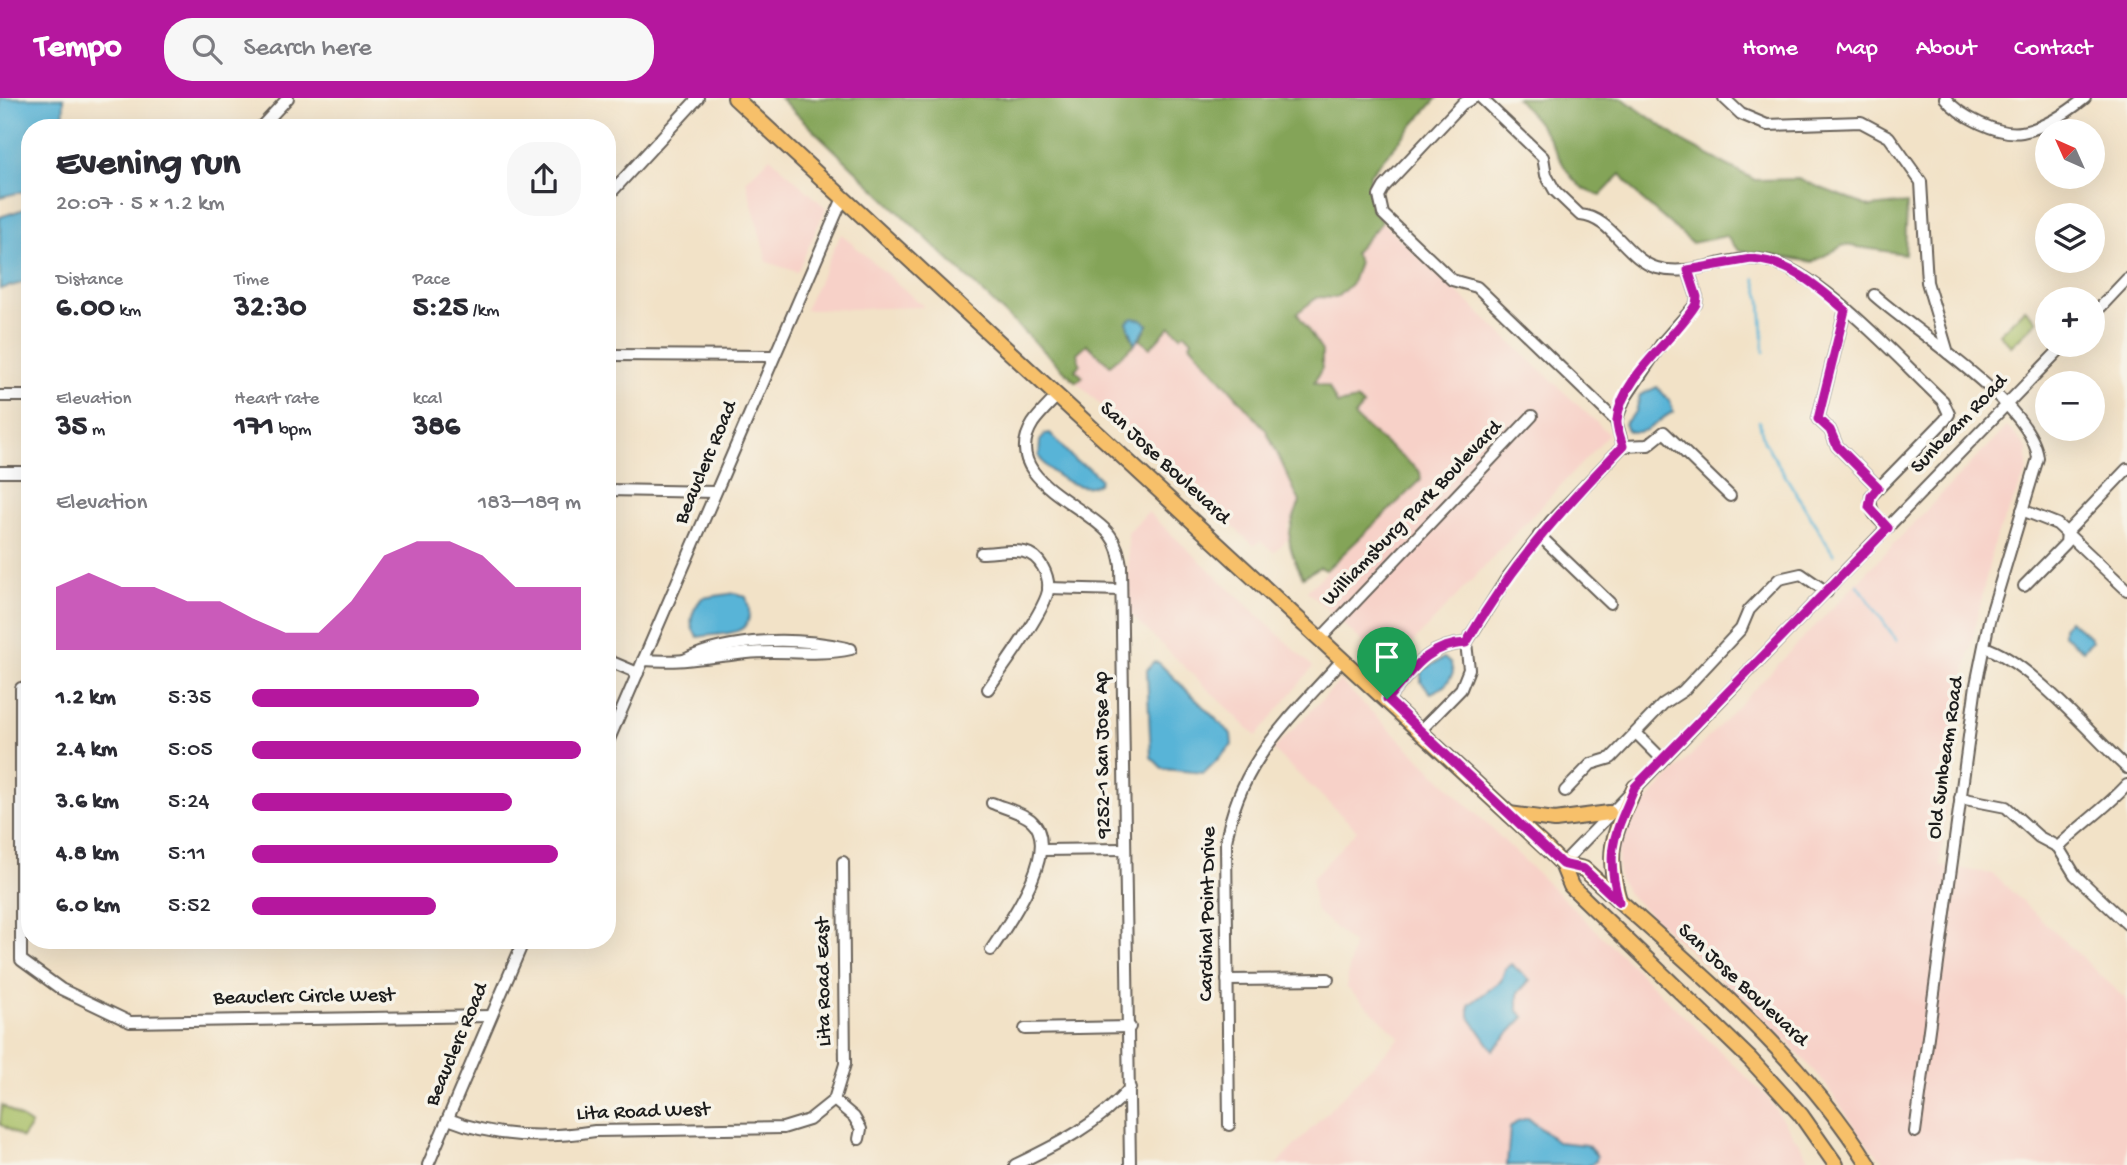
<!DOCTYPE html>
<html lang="en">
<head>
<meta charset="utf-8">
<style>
	:root { --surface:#fff; --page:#f7f7f7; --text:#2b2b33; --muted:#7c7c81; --accent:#b5179e }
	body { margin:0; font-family:"Gochi Hand",sans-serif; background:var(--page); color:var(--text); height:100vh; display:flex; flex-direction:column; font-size:26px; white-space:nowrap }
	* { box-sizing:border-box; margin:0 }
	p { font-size:23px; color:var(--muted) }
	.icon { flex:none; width:38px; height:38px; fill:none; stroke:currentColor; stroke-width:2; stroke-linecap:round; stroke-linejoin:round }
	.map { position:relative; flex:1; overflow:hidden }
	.panel { position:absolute; left:21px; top:21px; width:595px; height:830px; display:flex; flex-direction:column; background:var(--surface); border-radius:28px; box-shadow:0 7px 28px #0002 }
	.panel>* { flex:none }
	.needle { width:46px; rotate:315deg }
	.tools { position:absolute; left:2035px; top:21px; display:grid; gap:14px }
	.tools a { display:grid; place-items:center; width:70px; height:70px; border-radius:50%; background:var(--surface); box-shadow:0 7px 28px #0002; font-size:35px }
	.pin { position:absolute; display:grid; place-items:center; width:60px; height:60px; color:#fff; margin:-72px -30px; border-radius:50% 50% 50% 0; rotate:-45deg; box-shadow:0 0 7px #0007 }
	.pin .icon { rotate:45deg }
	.round { display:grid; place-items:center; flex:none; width:74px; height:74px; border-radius:28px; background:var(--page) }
	.headline { display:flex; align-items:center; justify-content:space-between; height:119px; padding:0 35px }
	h1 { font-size:38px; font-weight:700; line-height:52px }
	.metrics { display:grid; grid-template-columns:repeat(3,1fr); gap:10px; height:119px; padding:7px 35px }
	.metrics div { display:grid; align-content:center }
	.metrics b { font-size:30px; font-weight:700 }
	.metrics small { font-size:19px; font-weight:400 }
	.metrics p { font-size:19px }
	.chart { height:196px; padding:14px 35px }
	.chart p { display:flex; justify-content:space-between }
	.chart svg { width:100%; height:126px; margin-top:7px; fill:var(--accent); opacity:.7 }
	ul { padding:0 35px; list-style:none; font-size:23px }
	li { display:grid; grid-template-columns:112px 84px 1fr; align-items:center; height:52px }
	li i { height:18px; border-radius:9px; background:var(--accent) }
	header { display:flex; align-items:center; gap:42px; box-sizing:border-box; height:98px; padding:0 35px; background:var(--accent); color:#fff }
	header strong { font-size:33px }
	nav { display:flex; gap:38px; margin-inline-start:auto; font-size:24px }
	.search { width:490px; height:63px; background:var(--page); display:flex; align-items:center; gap:18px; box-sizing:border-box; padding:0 24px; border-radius:28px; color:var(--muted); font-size:26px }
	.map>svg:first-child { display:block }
	.built { fill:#f7d1c8 }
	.green { fill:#a6bd62; stroke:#616c3f; stroke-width:2 }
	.forest { fill:#84a458; stroke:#50603a; stroke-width:2 }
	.water { fill:#59b4d7; stroke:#3a687a; stroke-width:2 }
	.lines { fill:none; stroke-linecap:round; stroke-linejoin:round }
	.stream { stroke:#59b4d7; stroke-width:2.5 }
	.minor-casing { stroke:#676158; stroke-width:14 }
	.major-casing { stroke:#676158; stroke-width:18 }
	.minor { stroke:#fff; stroke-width:10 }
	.major { stroke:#f7c06b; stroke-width:14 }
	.route-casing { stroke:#fff; stroke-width:14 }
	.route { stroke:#b5179e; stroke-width:9 }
	.labels { text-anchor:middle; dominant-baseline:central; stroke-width:7; stroke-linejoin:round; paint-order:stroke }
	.street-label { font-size:21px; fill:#1c1c1c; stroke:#f7f3e8 }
</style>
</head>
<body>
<header>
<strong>Tempo</strong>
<div class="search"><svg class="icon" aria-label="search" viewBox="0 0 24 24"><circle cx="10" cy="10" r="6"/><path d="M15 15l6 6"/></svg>Search here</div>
<nav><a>Home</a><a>Map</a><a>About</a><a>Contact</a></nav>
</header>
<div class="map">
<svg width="2127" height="1067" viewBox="0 0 2127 1067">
	<rect width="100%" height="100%" fill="#f7f3e8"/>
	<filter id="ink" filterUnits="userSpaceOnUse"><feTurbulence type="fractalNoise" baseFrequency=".0143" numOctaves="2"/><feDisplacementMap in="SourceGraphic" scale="14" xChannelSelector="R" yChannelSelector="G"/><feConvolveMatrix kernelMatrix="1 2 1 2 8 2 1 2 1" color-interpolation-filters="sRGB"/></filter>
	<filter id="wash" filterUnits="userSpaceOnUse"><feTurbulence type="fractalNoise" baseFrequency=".00686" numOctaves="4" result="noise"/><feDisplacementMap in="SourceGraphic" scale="28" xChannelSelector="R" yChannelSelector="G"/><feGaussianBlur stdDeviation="1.57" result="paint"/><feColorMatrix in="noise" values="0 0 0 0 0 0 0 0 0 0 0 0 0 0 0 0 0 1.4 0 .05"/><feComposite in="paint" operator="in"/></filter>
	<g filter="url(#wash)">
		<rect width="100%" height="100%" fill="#f2e2c7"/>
		<g class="built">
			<polygon points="770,59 826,110 797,174 767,164 746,83"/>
			<polygon points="1382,124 1609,336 1390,569 1307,493 1421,382 1354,318 1314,285 1297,215"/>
			<polygon points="841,136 923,208 923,209 805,212"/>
			<polygon points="1170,228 1192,242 1190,247 1266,332 1300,404 1288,429 1289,440 1274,454 1260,443 1254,448 1076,284 1082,279 1075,272 1080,266 1077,255 1088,246 1110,267 1139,241"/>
			<polygon points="2007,328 2027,351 2027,373 1994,444 1956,617 1940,767 1993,776 2127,902 2127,1067 1920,1067 1885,1064 1868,1047 1825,986 1791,947 1628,796 1618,779 1618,740 1627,724"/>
			<polygon points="1148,414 1313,569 1256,638 1128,514 1128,434"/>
			<polygon points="1340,583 1766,998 1814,1067 1276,1067 1400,939 1346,889 1353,846 1315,812 1312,781 1357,732 1273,652"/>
		</g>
		<g class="green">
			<polygon points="2025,211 2037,223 2011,248 1999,236"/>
			<polygon points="2,1007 31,1027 22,1040 0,1026"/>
		</g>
		<g class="forest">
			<path d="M780,0H1437L1370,76L1371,109L1382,124L1354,155L1359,164L1352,185L1336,200L1318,199L1297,215L1322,253V270L1314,285L1329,289L1337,306L1357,302L1363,308L1354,318C1374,339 1398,354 1420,374L1421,382L1326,472L1320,469L1303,479C1286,447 1285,437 1300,404L1266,332L1190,246L1192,242L1185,235L1181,238L1170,228L1150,250L1140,242L1148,227L1129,233L1135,246L1110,267L1087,246L1077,255L1080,266L1075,272L1083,279L1076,284Z"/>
			<path d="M1516,0H1622L1687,46L1755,82L1798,81L1870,109L1907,105L1905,156L1844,147L1813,164L1738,152L1726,138L1692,145L1640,100L1621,76L1601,97C1570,92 1563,63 1548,39C1540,25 1527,12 1516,0Z"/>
		</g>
		<g class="water">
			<polygon points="0,0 64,0 63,30 30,30 30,92 0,99"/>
			<polygon points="30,109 30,183 0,191 0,119"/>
			<polygon points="1132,220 1143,222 1148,227 1135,246 1127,224"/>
			<path d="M1657,289L1670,303L1673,314C1657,321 1648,340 1627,332L1624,326L1636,314L1640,297Z"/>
			<path d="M1050,335L1075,363L1089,370L1100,381L1098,386C1077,395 1050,376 1039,359L1040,343L1045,336Z"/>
			<path d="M735,495L746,499C760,540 727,534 698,539C686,526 692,512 702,500Z"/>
			<polygon points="2069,522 2090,539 2092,543 2083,552 2063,537 2063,529"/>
			<polygon points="1444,560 1451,566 1453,575 1445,588 1431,595 1421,584 1421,573"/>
			<polygon points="1153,564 1159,565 1231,636 1232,647 1204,675 1163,671 1151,659 1147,572"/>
			<polygon points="1511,866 1530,882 1518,895 1518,913 1524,919 1493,952 1469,918 1469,907 1501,883 1505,871"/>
			<polygon points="1528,1020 1557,1044 1587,1047 1597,1058 1596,1063 1590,1067 1507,1067 1510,1030 1518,1023"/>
		</g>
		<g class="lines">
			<g class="stream">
				<polyline points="1755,181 1761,202 1764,254"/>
				<polyline points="1759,323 1764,343 1834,457"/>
				<polyline points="1858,487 1897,543"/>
			</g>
		</g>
	</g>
	<g filter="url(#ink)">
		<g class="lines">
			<defs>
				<g id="minor">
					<polyline points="1473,0 1462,6 1384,89 1379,98 1383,116 1452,182 1477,189 1616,323"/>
					<path d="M1481,0L1543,59L1546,77L1555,93L1580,117C1612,119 1626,161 1657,170C1693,180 1728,156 1764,162C1819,171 1901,264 1943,303L1949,316L1945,322L1871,398C1869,414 1876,419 1888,430"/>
					<polyline points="1724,0 1741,16 1767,27 1861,24 1889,39 1921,84 1927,184 1948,255"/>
					<path d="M1945,0C1959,18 1999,38 2022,34C2044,30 2068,14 2085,0"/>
					<polyline points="260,30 288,0"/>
					<polyline points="607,99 698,0"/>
					<path d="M1874,197C1915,234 2032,306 2038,360L1989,523L1976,587L1915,1034"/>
					<polyline points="1845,212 1818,321 1830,332 1837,348 1878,389"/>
					<polyline points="2093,217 2127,181"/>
					<polyline points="607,257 774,258"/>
					<path d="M1058,297C1050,306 1040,315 1033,325C998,380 1086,406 1110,437C1117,446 1119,456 1121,467L1130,1067"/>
					<polyline points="0,298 30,298"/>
					<polyline points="1623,348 1648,347 1664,334 1730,398"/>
					<polyline points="0,374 30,374"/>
					<polyline points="607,392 715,394"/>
					<polyline points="2022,412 2057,426 2127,492"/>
					<polyline points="1539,437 1610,505"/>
					<path d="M981,455C994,455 1011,451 1024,454C1040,457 1050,478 1048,493C1044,514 1002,571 988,591"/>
					<polyline points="2024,488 2066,445 2067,434 2127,371"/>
					<polyline points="1048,490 1121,492"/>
					<polyline points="1321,540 1532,318"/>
					<path d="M1984,549C2029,563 2090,636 2127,670"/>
					<polyline points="607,562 638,575"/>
					<path d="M643,562C683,565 709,559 747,555C782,551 815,559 851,551"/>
					<path d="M684,562C731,539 797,539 847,550"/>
					<polyline points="21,590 21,862 61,891 130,924 491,918"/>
					<path d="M1387,601C1412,573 1426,547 1466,545"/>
					<polyline points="1421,632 1461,591 1469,571 1466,545 1507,480 1551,423 1623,348 1616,323 1624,302 1662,245 1696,206 1697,199 1688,172"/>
					<polyline points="1636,635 1662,661"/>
					<polyline points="607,646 843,100"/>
					<polyline points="1565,693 1591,666 1611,660 1663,606 1683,593 1741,531 1749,512 1779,481 1801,476 1827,494"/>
					<polyline points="1960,700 2006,709 2039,739 2058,749 2075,777 2127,826"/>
					<path d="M2058,749C2080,727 2105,711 2127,687"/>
					<polyline points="1042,752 1125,751"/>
					<polyline points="1562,766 2064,247"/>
					<path d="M991,852C1008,826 1063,750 1031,722C1021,714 1004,710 992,705"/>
					<polyline points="1227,882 1328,881"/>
					<polyline points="1025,931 1130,929"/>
					<polyline points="834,1002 854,1019 861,1031 859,1041"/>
					<path d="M448,1021C495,1040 544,1041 595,1033L783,1030L809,1022L834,1002L845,966L843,764"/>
					<path d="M1229,1027L1226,744C1239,663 1291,620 1343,561"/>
					<polyline points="428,1067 524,842"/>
					<path d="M1015,1067C1058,1046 1098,1027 1130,990"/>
				</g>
				<g id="major">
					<polyline points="735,0 1548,752 1562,766 1571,788 1750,961 1801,1017 1836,1067"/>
					<polyline points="1509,716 1555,722 1609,715"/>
					<path d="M1562,766L1584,771C1686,864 1795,949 1869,1067"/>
					<path d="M1619,802C1604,751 1615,735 1635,689"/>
				</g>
			</defs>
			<use href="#minor" class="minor-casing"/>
			<use href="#major" class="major-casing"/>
			<use href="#minor" class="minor"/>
			<use href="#major" class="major"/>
		</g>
	</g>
	<g class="lines" filter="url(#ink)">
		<defs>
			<path id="route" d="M1751,161C1789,163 1817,188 1845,212L1818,321L1830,332L1837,348L1878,389L1871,398L1869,409L1888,430L1635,689C1615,737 1604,751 1619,804L1584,771L1562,766L1387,601C1412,573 1426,547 1466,545C1511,468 1561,412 1623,348C1621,341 1616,329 1617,322C1621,279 1676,240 1696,206L1697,199L1688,172Z"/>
		</defs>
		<use href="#route" class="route-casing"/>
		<use href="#route" class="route"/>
	</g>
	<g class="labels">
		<g class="street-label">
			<text transform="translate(1960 327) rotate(-46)">Sunbeam Road</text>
			<text transform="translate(707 365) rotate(-67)">Beauclerc Road</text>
			<text transform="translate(1164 366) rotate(43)">San Jose Boulevard</text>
			<text transform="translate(1413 416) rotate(-46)">Williamsburg Park Boulevard</text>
			<text transform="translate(1104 657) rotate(-91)">9252-1 San Jose Ap</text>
			<text transform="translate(1947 660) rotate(-82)">Old Sunbeam Road</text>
			<text transform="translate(1209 816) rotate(-89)">Cardinal Point Drive</text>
			<text transform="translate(825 884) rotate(-91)">Lita Road East</text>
			<text transform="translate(1742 888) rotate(43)">San Jose Boulevard</text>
			<text transform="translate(304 900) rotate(-1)">Beauclerc Circle West</text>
			<text transform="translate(458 947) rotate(-67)">Beauclerc Road</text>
			<text transform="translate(643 1015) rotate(-2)">Lita Road West</text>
		</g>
	</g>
</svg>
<div class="tools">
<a><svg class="needle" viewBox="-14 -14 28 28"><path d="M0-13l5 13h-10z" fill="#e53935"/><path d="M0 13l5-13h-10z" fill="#7c7c81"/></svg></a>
<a><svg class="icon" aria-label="layers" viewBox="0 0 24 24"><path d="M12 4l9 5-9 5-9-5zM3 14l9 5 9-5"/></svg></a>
<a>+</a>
<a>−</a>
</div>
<div class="pin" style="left:1387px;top:601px;background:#1e9e55"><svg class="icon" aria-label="arrive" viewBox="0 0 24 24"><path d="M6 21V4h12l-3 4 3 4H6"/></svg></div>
<section class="panel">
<div class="headline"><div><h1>Evening run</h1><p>20:07 · 5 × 1.2 km</p></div><a class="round"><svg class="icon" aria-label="share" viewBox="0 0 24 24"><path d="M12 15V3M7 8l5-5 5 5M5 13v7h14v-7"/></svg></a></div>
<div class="metrics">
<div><p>Distance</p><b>6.00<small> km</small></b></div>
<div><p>Time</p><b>32:30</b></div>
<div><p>Pace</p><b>5:25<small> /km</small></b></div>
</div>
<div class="metrics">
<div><p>Elevation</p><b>35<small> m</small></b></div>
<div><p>Heart rate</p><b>171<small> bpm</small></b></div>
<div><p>kcal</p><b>386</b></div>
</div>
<div class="chart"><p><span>Elevation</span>183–189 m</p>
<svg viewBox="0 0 160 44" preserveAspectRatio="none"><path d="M0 44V22L10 17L20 22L30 22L40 27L50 27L60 33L70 38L80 38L90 27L100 11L110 6L120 6L130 11L140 22L150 22L160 22V44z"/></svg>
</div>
<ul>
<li><b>1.2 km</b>5:35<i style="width:69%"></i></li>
<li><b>2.4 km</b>5:05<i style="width:100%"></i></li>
<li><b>3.6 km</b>5:24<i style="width:79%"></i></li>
<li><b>4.8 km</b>5:11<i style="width:93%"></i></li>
<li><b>6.0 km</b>5:52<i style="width:56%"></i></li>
</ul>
</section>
</div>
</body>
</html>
